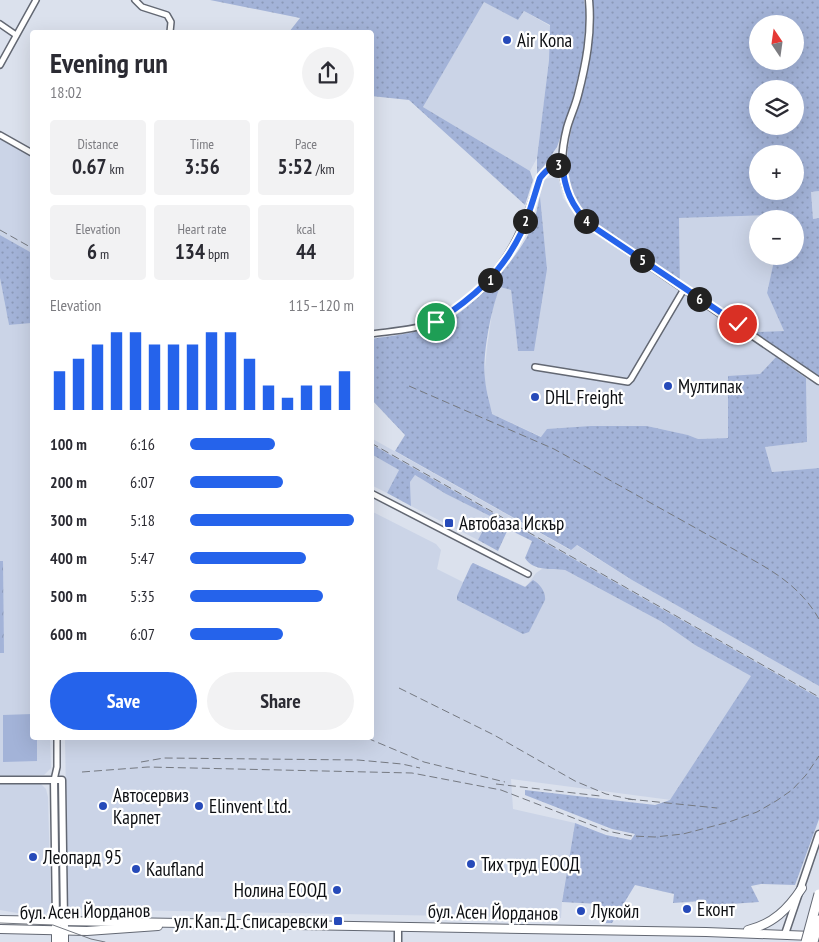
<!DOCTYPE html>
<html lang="en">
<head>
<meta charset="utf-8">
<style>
	:root { --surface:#fff; --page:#f2f2f3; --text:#2b2b33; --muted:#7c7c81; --accent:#2563eb }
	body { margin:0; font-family:"PT Sans Narrow",sans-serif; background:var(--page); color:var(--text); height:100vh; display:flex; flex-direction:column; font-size:19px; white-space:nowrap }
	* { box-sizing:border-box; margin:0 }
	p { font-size:16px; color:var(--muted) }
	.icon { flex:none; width:28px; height:28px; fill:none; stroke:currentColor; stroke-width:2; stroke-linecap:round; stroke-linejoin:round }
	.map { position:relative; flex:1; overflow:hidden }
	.panel { position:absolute; left:30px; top:30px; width:344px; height:710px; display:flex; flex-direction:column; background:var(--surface); border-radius:5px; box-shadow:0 5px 20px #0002 }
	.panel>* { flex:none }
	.needle { width:32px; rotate:347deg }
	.buttons { position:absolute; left:749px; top:15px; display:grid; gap:10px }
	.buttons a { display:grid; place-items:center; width:55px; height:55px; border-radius:50%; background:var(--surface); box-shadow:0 5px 20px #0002; font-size:25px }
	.pin { position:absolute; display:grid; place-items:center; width:42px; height:42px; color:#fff; margin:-21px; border:2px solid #fff; border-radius:50%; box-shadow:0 1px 5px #0007 }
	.km { position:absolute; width:25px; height:25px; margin:-12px; border-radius:50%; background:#222; color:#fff; font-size:14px; line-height:25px; text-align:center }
	.round { display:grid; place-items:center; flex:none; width:52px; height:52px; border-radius:26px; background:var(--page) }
	.headline { display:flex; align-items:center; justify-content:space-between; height:85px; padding:0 20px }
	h1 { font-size:28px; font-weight:700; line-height:38px }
	.stats { display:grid; grid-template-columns:repeat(3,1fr); gap:8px; height:85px; padding:5px 20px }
	.stats div { display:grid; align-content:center; border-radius:5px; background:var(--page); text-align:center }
	.stats b { font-size:21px; font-weight:700 }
	.stats small { font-size:14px; font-weight:400 }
	.stats p { font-size:14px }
	.chart { height:140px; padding:10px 20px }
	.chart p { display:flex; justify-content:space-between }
	.chart svg { width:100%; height:90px; margin-top:5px; stroke:var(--accent); stroke-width:6 }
	.button { display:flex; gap:10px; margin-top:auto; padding:10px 20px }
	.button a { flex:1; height:58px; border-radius:30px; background:var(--accent); color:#fff; font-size:20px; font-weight:700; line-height:58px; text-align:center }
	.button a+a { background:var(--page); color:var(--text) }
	ul { padding:0 20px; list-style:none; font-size:16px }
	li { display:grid; grid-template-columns:80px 60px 1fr; align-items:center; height:38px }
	li i { height:12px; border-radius:6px; background:var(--accent) }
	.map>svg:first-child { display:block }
	.built { fill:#cbd4e7 }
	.grass { fill:url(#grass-dots); fill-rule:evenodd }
	.park { fill:url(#park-crowns) }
	.pitch { fill:#a3b3d8 }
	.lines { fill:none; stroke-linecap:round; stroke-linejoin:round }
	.minor-casing { stroke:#636873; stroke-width:8 }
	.tertiary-casing { stroke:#636873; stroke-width:9 }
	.secondary-casing { stroke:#636873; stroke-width:10 }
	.minor { stroke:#fff; stroke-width:5 }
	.tertiary { stroke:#fff; stroke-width:6 }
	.secondary { stroke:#fff; stroke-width:8 }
	.tram { stroke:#757981; stroke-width:1 }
	.rail { stroke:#757981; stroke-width:1; stroke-dasharray:8 4; stroke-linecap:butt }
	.primary-bridge-casing { stroke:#636873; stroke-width:11; stroke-linecap:butt }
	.primary-bridge { stroke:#fff; stroke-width:9 }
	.route-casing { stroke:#fff; stroke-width:10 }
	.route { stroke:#2563eb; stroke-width:6 }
	.poi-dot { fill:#264ab9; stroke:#fff; stroke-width:2 }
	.labels { text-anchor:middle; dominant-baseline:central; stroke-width:4.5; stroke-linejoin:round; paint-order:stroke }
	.poi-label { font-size:19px; fill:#0c0e12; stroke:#fff; text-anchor:start }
	.street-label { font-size:19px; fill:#0c0e12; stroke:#fff }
</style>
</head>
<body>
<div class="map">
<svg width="819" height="942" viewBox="0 0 819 942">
	<defs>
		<pattern id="grass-dots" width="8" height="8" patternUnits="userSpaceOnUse" patternTransform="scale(1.25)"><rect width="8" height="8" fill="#a3b3d8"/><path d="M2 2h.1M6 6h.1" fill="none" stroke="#8b99b8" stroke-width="1.8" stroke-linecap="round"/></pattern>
		<pattern id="park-crowns" width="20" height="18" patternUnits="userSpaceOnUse" patternTransform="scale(1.25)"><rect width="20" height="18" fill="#a3b3d8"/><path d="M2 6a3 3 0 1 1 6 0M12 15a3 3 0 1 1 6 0" fill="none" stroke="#8b99b8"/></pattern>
	</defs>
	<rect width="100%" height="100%" fill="#dbe1ed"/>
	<g class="built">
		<polygon points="484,1 518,20 524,11 550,26 549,60 537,158 530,171 423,107"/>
		<polygon points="0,138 32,156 32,253 0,235"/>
		<polygon points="558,177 563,198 582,224 776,357 760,374 728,377 728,438 698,439 688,435 647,426 542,437 492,414 484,378 487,347 493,306 500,287 511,290 518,351 547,269 540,196 544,179"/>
		<polygon points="819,191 819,218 813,219 811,192"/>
		<polygon points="769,215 769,219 758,219 758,256 775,256 767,293 784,331 754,332 680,283 679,218"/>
		<polygon points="0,278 9,325 32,323 32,738 50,738 51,768 44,775 0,777"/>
		<polygon points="806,378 819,386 819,468 772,472 765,447 807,442"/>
		<polygon points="371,438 570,550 576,545 632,580 819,686 819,698 371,444"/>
		<polygon points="371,454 399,470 387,493 371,485"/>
		<polygon points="415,475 446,494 490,516 478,540 411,506 410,482"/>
		<polygon points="371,511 436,544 441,550 437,569 463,582 473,563 526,587 536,573 542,569 554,568 565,570 662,622 695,645 752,676 671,800 511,779 513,809 575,823 562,901 561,918 68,909 65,738 371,738"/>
		<polygon points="0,784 41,784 46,789 48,797 51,909 45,914 23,914 0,910"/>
	</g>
	<g class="grass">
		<polygon points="210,0 584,0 586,15 583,56 571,106 557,147 537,176 537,158 549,60 550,25 524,11 518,20 484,2 423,107 530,171 533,180 525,205 409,100 371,96 371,32 289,32 300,18"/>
		<path d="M591,0H819V191L811,192L813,219L819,218V377L754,332L784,331L767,293L775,256H795V219H769L768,215L679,218L680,283L592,222C543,169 580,117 590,58C593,39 593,19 591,0ZM758,24H795V61H758ZM758,89H795V126H758ZM758,154H795V191H758Z"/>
		<path d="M540,196L547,269L534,351H518L511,290L500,287C491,309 482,356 485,379C486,391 490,403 492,414L541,437L547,429L591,426H647L688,435L698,439L728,438V376L760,374L776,357L806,378L807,442L765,447L772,472L819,468V686L632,580L577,545L571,550L395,451L405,435L371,399V339C396,335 424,333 446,321C476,305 516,261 531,229C536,219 537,207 540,196Z"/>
		<polygon points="0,235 32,253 32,323 9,325 0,278"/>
		<path d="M371,444L819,698V819L795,885L761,884L751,886L759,902L702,906L701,901L673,903L674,894L635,885L612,923H606L599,904L562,902L575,823L606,835L631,840L635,834L612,829L525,795V790L655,805L670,800L751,676L695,645L662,622L565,570C551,568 534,572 525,558L532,541L508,529L498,551L478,540L490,516L446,494L415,475L410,482L411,506L387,493L399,470L371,454Z"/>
		<path d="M473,563L525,587L533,580C540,584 546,592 545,600L529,632L523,634L457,600V596L471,565Z"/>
	</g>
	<polygon class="park" points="0,561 3,561 4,653 0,653"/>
	<polygon class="pitch" points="32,714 32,738 37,738 37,761 3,762 3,715"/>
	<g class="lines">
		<defs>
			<g id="minor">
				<polyline points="135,0 142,7 167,15 171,22 170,32"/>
				<polyline points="0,24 16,35"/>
				<polyline points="0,65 36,0"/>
				<polyline points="0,135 32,153"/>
				<path d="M371,334C392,331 415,330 435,322C446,317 458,308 467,300C511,263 522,230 540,178C547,169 552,166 562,164"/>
				<polyline points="535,367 628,382 631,379 684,289"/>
				<polyline points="371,493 528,574"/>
				<polyline points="54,780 57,767 57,738"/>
			</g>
			<g id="tertiary">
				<path d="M589,0C592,33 586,64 578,95C575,107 570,117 567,128C557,167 562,195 589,224L819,381"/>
				<polyline points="0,780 62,780 64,921"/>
				<polyline points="54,780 56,921"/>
				<polyline points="785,934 819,834"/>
				<polyline points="398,942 398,928"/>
			</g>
			<g id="secondary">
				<polyline points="0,920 706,932 812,936"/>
				<polyline points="56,925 56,942"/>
				<polyline points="64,926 64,942"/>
				<polyline points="0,929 87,931 158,926"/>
				<path d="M748,930C773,924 788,909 802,888"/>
			</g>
		</defs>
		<use href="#minor" class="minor-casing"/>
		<use href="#tertiary" class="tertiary-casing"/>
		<use href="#secondary" class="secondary-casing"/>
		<use href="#minor" class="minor"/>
		<use href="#tertiary" class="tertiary"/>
		<use href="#secondary" class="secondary"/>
		<polyline class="tram" points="0,923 53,925 91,939 105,942"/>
		<g class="rail">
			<polyline points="0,230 32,248"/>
			<path d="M409,386L554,449L753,560C780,575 803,591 819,619"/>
			<polyline points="371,443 819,697"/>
			<polyline points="399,688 494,735 575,781 606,794 634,800"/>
			<polyline points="367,738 424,762 505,782"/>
			<polyline points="141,762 164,758 358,760 402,764 420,768"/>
			<polyline points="82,772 148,767 412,773 501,790 607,831 632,836 655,837 683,834 729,822 757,812 776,801 792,790 806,775 819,756"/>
			<polyline points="496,784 600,796"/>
			<polyline points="628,799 717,808"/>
		</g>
		<defs>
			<g id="primary-bridge">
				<polyline points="806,942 819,894"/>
				<polyline points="813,942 819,920"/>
			</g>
		</defs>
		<use href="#primary-bridge" class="primary-bridge-casing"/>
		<use href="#primary-bridge" class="primary-bridge"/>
	</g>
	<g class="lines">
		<defs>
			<path id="route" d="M436,322C473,298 501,274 521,233C529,216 534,196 540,178C547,169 552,166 562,164C565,190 571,205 589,224L738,324"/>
		</defs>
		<use href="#route" class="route-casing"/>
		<use href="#route" class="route"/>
	</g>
	<g class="poi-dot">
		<circle cx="507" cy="40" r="5"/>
		<circle cx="668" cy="386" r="5"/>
		<circle cx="535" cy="397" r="5"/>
		<rect x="444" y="518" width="10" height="10" rx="2.5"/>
		<circle cx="103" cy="806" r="5"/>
		<circle cx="199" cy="806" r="5"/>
		<circle cx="33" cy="857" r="5"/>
		<circle cx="471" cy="864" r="5"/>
		<circle cx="136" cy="869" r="5"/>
		<circle cx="337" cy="890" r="5"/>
		<circle cx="687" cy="909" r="5"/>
		<circle cx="581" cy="911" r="5"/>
		<rect x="333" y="916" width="10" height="10" rx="2.5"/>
	</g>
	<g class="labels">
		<g class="poi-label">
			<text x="517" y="40">Air Kona</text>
			<text x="678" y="386">Мултипак</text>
			<text x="545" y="397">DHL Freight</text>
			<text x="459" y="523">Автобаза Искър</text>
			<text x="113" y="795">Автосервиз<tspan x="113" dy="22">Карпет</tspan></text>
			<text x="209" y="806">Elinvent Ltd.</text>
			<text x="43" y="857">Леопард 95</text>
			<text x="481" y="864">Тих труд ЕООД</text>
			<text x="146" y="869">Kaufland</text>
			<text x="327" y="890" text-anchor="end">Нолина ЕООД</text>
			<text x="697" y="909">Еконт</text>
			<text x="591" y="911">Лукойл</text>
			<text x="328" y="921" text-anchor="end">ул. Кап. Д. Списаревски</text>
		</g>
		<g class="street-label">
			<text transform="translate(85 911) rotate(-1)">бул. Асен Йорданов</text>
			<text transform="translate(493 912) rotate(1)">бул. Асен Йорданов</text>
		</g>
	</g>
</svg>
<div class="buttons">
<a><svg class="needle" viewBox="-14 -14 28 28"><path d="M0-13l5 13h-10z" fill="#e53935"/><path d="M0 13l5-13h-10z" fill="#7c7c81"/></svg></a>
<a><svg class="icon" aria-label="layers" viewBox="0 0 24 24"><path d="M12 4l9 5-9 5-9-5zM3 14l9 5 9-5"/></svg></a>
<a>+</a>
<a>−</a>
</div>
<div class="pin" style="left:436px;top:322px;background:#1e9e55"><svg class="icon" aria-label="arrive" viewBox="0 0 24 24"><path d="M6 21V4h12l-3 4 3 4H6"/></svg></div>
<div class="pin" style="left:738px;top:324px;background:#d93025"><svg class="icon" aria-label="check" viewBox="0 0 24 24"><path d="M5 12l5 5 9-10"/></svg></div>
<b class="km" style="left:490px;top:280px">1</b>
<b class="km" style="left:525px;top:221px">2</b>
<b class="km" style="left:558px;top:165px">3</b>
<b class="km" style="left:586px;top:221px">4</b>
<b class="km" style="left:642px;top:260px">5</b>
<b class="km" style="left:699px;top:299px">6</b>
<section class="panel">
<div class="headline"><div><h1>Evening run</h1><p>18:02</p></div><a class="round"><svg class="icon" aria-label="share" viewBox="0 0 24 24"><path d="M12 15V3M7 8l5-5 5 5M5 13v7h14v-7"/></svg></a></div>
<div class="stats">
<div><p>Distance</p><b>0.67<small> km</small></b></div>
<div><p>Time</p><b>3:56</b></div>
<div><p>Pace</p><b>5:52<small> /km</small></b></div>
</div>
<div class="stats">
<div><p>Elevation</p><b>6<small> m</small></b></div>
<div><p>Heart rate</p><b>134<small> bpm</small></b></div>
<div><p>kcal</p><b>44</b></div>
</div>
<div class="chart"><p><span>Elevation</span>115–120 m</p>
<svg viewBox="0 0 160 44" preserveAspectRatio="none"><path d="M5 44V25M15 44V19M25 44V12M35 44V6M45 44V6M55 44V12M65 44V12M75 44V12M85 44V6M95 44V6M105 44V19M115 44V32M125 44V38M135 44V32M145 44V32M155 44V25"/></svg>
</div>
<ul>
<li><b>100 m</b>6:16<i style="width:52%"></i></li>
<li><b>200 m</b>6:07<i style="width:57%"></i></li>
<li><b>300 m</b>5:18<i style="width:100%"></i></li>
<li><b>400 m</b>5:47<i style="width:71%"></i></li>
<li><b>500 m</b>5:35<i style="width:81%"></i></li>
<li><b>600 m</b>6:07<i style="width:57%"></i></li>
</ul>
<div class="button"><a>Save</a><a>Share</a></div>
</section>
</div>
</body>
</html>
